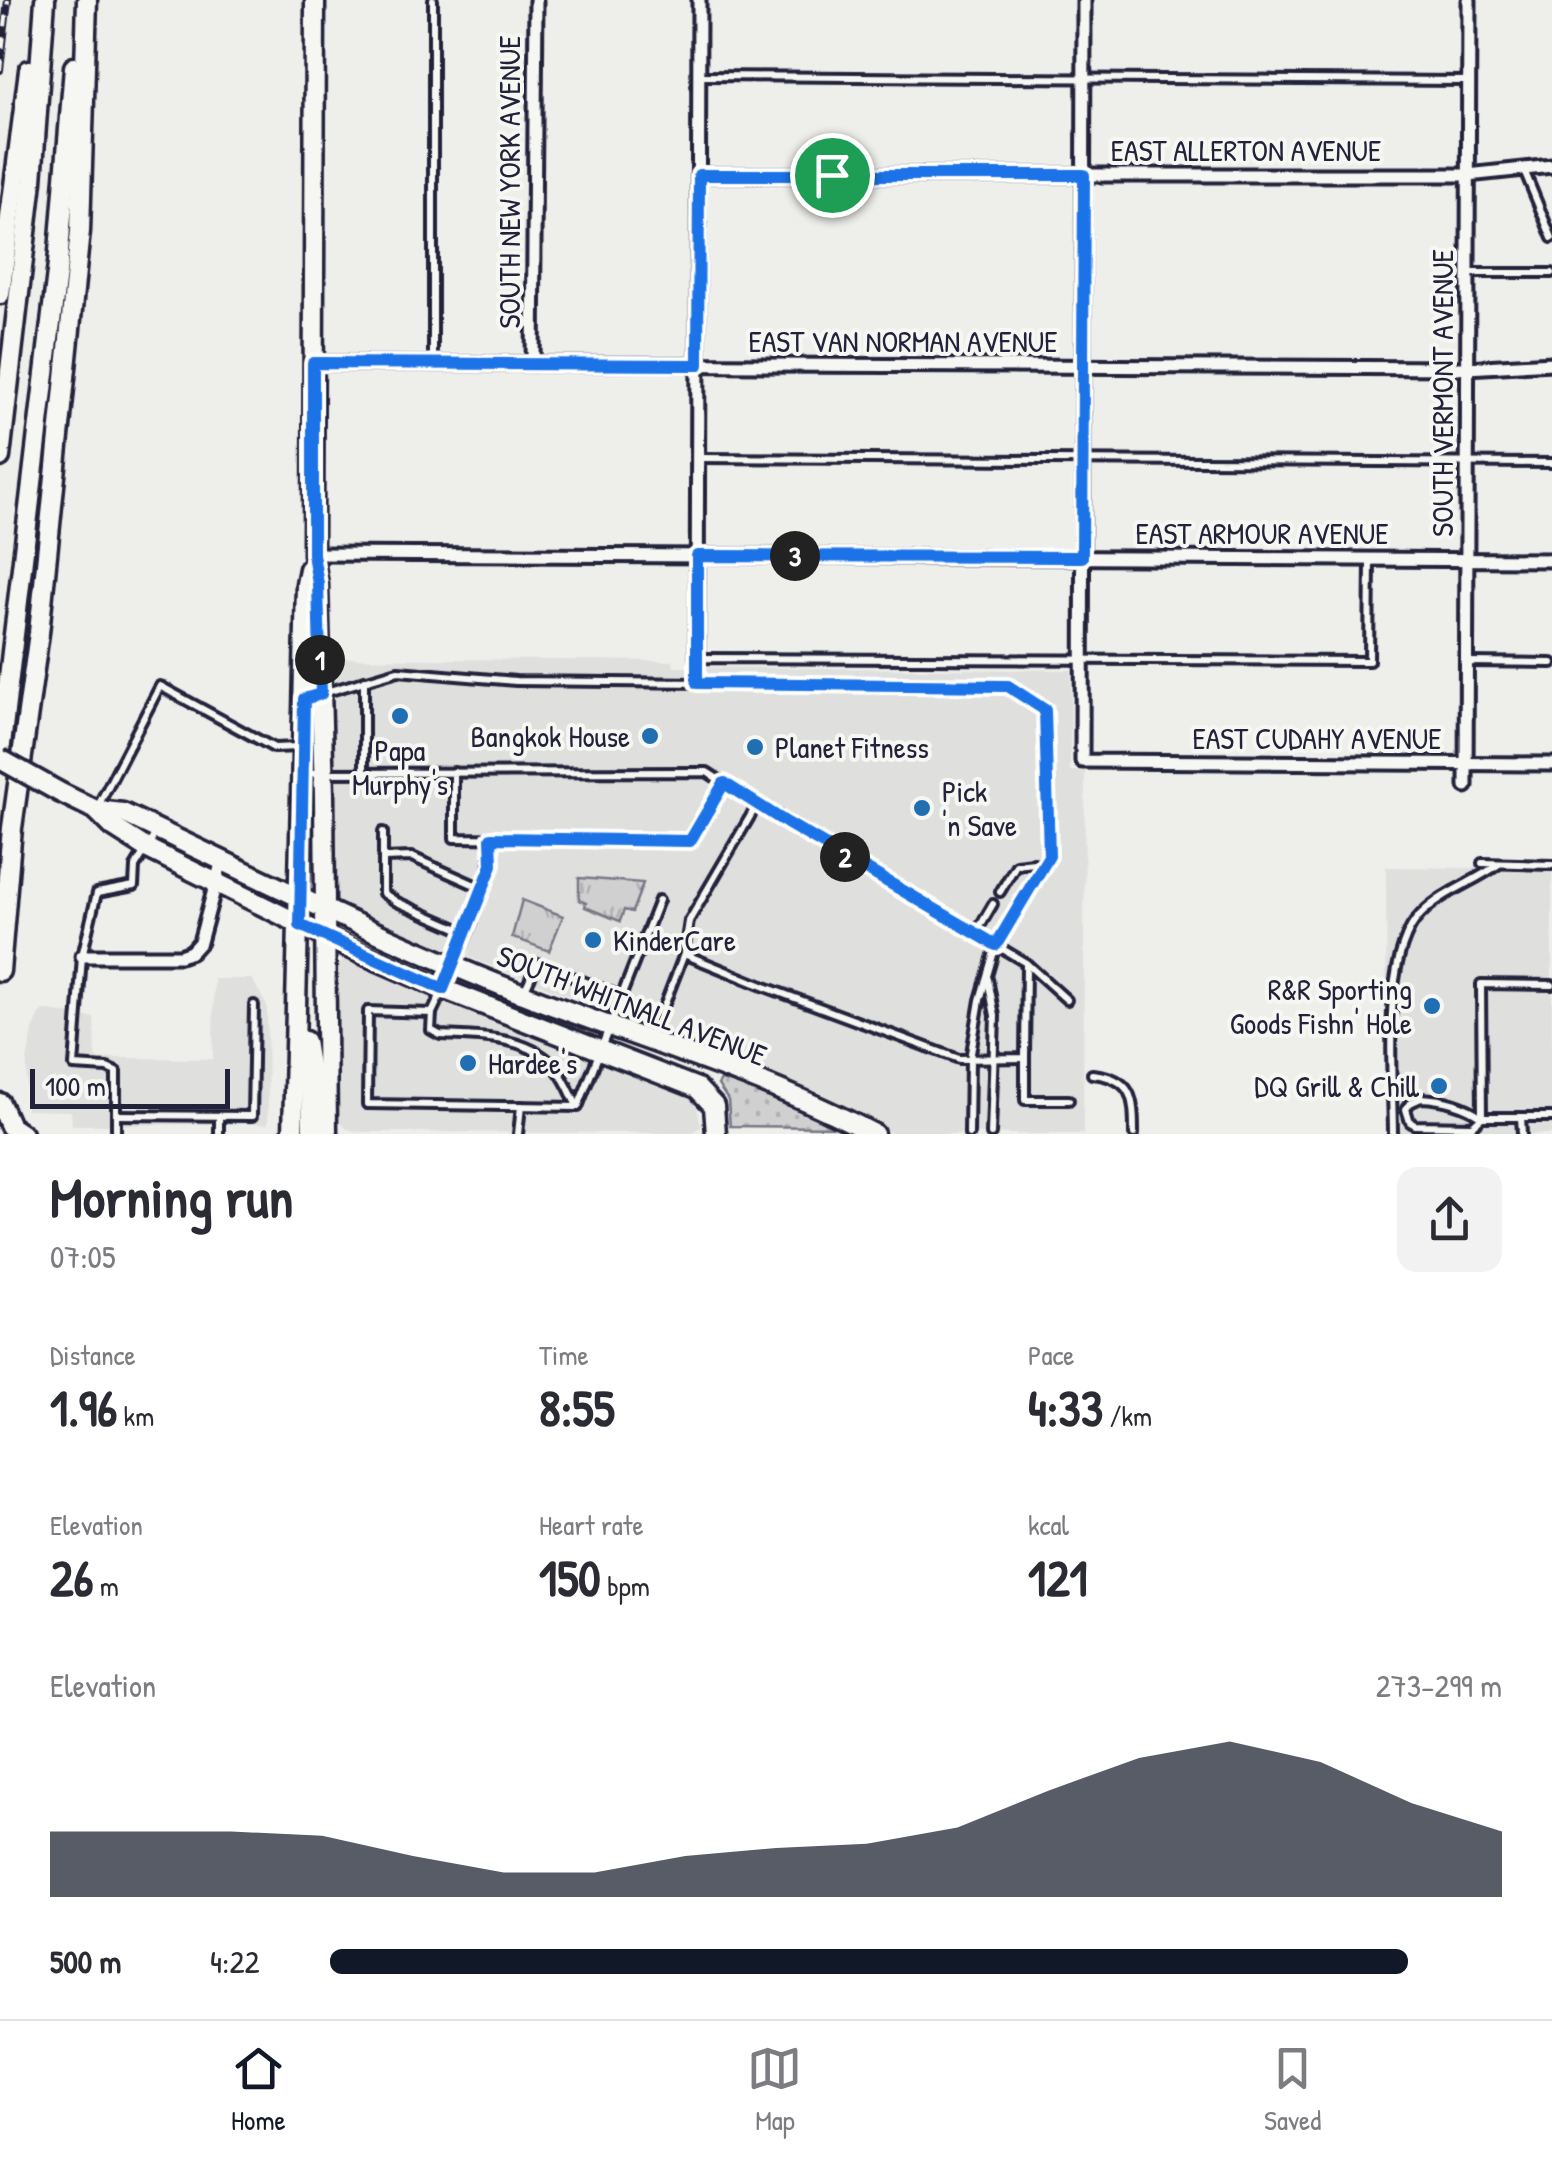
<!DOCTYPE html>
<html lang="en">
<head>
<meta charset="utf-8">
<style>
	:root { --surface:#fff; --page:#f2f2f3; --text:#2b2b33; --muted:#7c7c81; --line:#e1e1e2; --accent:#111827 }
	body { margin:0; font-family:"Patrick Hand",sans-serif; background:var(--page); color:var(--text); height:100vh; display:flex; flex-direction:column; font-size:38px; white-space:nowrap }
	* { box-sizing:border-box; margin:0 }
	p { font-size:32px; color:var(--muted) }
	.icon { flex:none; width:55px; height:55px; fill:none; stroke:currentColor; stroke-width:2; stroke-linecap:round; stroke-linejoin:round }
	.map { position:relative; height:1134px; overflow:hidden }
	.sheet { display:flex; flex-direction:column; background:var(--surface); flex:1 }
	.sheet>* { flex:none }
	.scale { position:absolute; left:30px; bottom:25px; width:200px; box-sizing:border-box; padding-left:10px; border:5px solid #22223b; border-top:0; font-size:28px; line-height:35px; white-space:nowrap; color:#22223b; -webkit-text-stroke:8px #f6f6f2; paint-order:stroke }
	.pin { position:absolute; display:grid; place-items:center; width:85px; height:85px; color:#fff; margin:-42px; border:5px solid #fff; border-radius:50%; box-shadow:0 2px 10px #0007 }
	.km { position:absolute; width:50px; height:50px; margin:-25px; border-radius:50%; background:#222; color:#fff; font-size:28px; line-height:50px; text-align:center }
	.round { display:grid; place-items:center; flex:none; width:105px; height:105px; border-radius:20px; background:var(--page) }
	.summary { display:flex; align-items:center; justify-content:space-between; height:170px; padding:0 50px }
	h1 { font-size:55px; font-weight:700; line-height:75px }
	.metrics { display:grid; grid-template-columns:repeat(3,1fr); gap:15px; height:170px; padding:10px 50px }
	.metrics div { display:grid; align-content:center }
	.metrics b { font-size:50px; font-weight:700 }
	.metrics small { font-size:28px; font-weight:400 }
	.metrics p { font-size:28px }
	.chart { height:280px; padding:20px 50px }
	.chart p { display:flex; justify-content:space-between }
	.chart svg { width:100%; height:180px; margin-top:10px; fill:var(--accent); opacity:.7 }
	ul { padding:0 50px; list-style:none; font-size:32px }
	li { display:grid; grid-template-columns:160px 120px 1fr; align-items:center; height:75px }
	li i { height:25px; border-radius:12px; background:var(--accent) }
	.tab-bar { display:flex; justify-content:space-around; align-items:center; height:140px; border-top:2px solid var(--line); background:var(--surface); font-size:28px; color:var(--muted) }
	.tab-bar a { display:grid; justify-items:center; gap:5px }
	.tab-bar .selected { color:var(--accent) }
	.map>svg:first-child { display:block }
	.built { fill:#dfdfde }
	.grass { fill:url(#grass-dots); stroke:#797986; stroke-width:2.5 }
	.park { fill:url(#park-tufts); stroke:#797986; stroke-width:2.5 }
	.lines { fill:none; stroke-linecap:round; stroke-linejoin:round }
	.lane-casing { stroke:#22223b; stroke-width:14 }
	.street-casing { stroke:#22223b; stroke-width:19 }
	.secondary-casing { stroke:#22223b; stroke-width:25 }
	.primary-casing { stroke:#22223b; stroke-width:25 }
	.lane { stroke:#f6f6f2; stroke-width:6 }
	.street { stroke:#f6f6f2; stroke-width:11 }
	.secondary { stroke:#f6f6f2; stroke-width:18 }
	.primary { stroke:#f6f6f2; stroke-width:18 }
	.rail-casing { stroke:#22223b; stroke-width:8 }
	.rail { stroke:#f6f6f2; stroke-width:4; stroke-dasharray:11; stroke-linecap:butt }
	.secondary-bridge-casing { stroke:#22223b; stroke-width:25; stroke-linecap:butt }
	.secondary-bridge { stroke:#f6f6f2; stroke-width:18 }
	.route-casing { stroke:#fff; stroke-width:20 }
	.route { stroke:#1a73e8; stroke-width:12 }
	.poi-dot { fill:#1f6fb2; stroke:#f6f6f2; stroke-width:4 }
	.labels { text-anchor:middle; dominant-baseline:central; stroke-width:8; stroke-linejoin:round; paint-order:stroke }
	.street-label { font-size:30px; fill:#22223b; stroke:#f6f6f2 }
	.poi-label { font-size:30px; fill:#22223b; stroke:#f6f6f2; text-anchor:start }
</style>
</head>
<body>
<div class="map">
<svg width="1552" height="1134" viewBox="0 0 1552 1134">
	<defs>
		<pattern id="grass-dots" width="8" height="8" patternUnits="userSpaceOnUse" patternTransform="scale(2.5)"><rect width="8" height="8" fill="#d0d0d1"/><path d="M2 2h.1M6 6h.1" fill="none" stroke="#b2b2b4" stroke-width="1.8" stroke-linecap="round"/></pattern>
		<pattern id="park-tufts" width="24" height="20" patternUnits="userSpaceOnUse" patternTransform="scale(2.5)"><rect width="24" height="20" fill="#d0d0d1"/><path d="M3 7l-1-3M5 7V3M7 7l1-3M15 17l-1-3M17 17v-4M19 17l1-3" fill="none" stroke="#b2b2b4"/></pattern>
	</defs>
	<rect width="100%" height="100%" fill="#eeeeeb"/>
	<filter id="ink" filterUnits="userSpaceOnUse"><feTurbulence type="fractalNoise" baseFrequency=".01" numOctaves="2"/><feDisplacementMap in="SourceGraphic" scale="20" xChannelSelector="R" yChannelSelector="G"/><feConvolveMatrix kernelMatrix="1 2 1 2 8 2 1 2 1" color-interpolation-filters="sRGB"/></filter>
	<g filter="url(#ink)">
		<g class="built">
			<polygon points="325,658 673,661 674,667 1071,670 1070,771 1085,772 1083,1134 893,1134 825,1095 440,946 395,933 336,906 331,892 332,746"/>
			<polygon points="1386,867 1552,869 1552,1134 1387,1134"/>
			<polygon points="344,960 354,960 680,1091 696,1103 701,1126 692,1133 359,1132 347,1129 337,1119 335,1110 333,969"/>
			<polygon points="214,979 252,979 267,1006 268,1124 72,1125 71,1111 26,1110 27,1062 33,1030 42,1010 94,1018 96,1056 100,1061 110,1058 213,1059"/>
		</g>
		<polygon class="grass" points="721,1080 787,1098 848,1127 730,1126 728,1100 718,1085"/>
		<g class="park">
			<polygon points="579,878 643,883 632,912 624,910 620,921 585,907 586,903 579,900"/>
			<polygon points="522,900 563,916 549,951 512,937"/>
		</g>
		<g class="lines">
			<defs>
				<g id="lane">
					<polyline points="433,0 433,364"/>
					<polyline points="700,76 1467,81"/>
					<polyline points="1524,170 1552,238"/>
					<polyline points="1469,273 1552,273"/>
					<polyline points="699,458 1552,463"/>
					<polyline points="1467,662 1552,663"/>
					<polyline points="697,682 697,658 1369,661 1370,560"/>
					<polyline points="323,693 398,671 516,681 1008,686 1045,710 1049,856 996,945 1026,963 1025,1058 959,1059 765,987 684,954 652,1037"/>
					<polyline points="364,772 364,680"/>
					<polyline points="304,773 707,772 724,783 690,841 454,838 454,772"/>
					<polyline points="724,783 758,803"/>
					<polyline points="98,806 160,686 274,748 298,747"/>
					<polyline points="383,832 383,893 397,902 466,932"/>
					<path d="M491,838C492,891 455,964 432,1013L368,1011L367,1104L578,1107L659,900"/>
					<polyline points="383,858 412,857 484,889"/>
					<polyline points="1482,863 1552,865"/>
					<polyline points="1000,892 1016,865 1034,863 1042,867"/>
					<polyline points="976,933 993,904"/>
					<polyline points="684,953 689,921 758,803 996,945 980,1000 970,1059 969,1134"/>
					<polyline points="1027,964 1067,1000"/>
					<polyline points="988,979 995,1016 991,1134"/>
					<polyline points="1552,985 1481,984 1482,1117 1552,1117"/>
					<polyline points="524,992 537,963 623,997"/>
					<path d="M432,1013L431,1030L440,1035C479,1037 532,1035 558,1071C566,1081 571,1094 577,1106"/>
					<polyline points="1025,1058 1025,1100 1069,1100"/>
					<path d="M1092,1074C1133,1078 1134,1098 1134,1134"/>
					<path d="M1421,1098C1444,1099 1463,1104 1482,1117L1472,1126L1415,1125L1410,1122L1406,1109L1410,1103Z"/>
					<polyline points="116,1115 252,1116 254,1005"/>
					<polyline points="1521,1117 1522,1134"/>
					<polyline points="116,1134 116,1072 107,1068 74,1066 82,956 97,893 134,886 135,867 157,831"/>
					<polyline points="219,1134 219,1116"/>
					<polyline points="518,1134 521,1106"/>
					<path d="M1393,1134C1393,1078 1380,954 1421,914C1444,891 1473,883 1499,864"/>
				</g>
				<g id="street">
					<polyline points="1084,0 1082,761 1552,764"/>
					<polyline points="699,175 1468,175 1552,166"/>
					<polyline points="313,363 1467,368 1552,363"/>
					<polyline points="533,364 536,0"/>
					<polyline points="313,554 1552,560"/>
					<polyline points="697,658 699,0"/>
					<polyline points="1466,786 1469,0"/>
					<polyline points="82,956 180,956 191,952 200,942 222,860"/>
				</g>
				<g id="secondary">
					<polyline points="315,0 313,554 318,584 324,794 327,1134"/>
					<polyline points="61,793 96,810 113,827 146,848 344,946 443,989 697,1088 714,1106 716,1134"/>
					<path d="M96,810L123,813C255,876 386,941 523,994C640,1040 763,1075 874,1134"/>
					<polyline points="305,1041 311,1078 312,1134"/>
					<polyline points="293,1134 306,584 309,569"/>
				</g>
				<g id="primary">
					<polyline points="0,294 29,70"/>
					<polyline points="0,457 32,181 45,0"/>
					<polyline points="0,753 58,264 74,67"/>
					<polyline points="0,971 12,828 39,633 80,231 87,0"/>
					<polyline points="0,1103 10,1126 22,1134"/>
				</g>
			</defs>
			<use href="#lane" class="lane-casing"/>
			<use href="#street" class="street-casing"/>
			<use href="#secondary" class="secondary-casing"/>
			<use href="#primary" class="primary-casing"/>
			<use href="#lane" class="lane"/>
			<use href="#street" class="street"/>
			<use href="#secondary" class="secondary"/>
			<use href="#primary" class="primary"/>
			<defs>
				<polyline id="rail" points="0,70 8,0"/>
			</defs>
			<use href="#rail" class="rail-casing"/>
			<use href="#rail" class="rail"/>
			<defs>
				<polyline id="secondary-bridge" points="0,759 61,793"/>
			</defs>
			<use href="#secondary-bridge" class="secondary-bridge-casing"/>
			<use href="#secondary-bridge" class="secondary-bridge"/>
		</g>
	</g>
	<g class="lines" filter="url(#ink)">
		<defs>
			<polygon id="route" points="699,175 1084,175 1082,557 697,556 697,683 1008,686 1045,710 1049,856 996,945 787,823 724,783 690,841 491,838 492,865 443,989 300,925 304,699 321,694 318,584 313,554 313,363 698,365"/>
		</defs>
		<use href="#route" class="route-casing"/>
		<use href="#route" class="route"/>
	</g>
	<g class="poi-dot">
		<circle cx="400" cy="716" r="10"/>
		<circle cx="650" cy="736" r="10"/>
		<circle cx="755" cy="747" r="10"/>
		<circle cx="922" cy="808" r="10"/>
		<circle cx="593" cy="940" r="10"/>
		<circle cx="1432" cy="1006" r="10"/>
		<circle cx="468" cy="1063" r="10"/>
		<circle cx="1439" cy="1086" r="10"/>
	</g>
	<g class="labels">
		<g class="street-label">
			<text x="1246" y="150">EAST ALLERTON AVENUE</text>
			<text transform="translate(509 182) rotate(-90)">SOUTH NEW YORK AVENUE</text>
			<text x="903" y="341">EAST VAN NORMAN AVENUE</text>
			<text transform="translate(1442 393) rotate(-90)">SOUTH VERMONT AVENUE</text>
			<text x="1262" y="533">EAST ARMOUR AVENUE</text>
			<text x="1317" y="738">EAST CUDAHY AVENUE</text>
			<text transform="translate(632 1005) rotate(21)">SOUTH WHITNALL AVENUE</text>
		</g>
		<g class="poi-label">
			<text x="630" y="736" text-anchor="end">Bangkok House</text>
			<text x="775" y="747">Planet Fitness</text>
			<text x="400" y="750" text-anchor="middle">Papa<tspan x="400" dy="34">Murphy's</tspan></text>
			<text x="942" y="791">Pick<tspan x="942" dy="34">'n Save</tspan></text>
			<text x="613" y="940">KinderCare</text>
			<text x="1412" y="989" text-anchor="end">R&amp;R Sporting<tspan x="1412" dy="34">Goods Fishn' Hole</tspan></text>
			<text x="488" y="1063">Hardee's</text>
			<text x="1419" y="1086" text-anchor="end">DQ Grill &amp; Chill</text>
		</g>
	</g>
</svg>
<div class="scale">100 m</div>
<div class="pin" style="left:832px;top:175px;background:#1e9e55"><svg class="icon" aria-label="arrive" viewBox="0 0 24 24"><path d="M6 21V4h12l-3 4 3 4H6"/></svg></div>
<b class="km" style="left:320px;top:660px">1</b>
<b class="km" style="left:845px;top:857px">2</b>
<b class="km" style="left:795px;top:556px">3</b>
</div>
<section class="sheet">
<div class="summary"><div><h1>Morning run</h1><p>07:05</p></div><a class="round"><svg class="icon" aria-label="share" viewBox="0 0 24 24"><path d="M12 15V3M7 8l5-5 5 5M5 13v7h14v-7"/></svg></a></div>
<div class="metrics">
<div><p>Distance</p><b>1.96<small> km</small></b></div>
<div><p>Time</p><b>8:55</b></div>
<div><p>Pace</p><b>4:33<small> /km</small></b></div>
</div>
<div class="metrics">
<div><p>Elevation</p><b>26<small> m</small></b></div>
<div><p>Heart rate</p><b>150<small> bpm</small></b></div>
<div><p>kcal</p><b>121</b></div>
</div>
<div class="chart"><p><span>Elevation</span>273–299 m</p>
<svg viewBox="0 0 160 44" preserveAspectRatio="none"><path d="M0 44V28L10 28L20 28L30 29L40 34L50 38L60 38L70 34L80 32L90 31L100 27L110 18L120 10L130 6L140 11L150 21L160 28V44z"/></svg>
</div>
<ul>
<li><b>500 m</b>4:22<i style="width:92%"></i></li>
</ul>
</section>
<nav class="tab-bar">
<a class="selected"><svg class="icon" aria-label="home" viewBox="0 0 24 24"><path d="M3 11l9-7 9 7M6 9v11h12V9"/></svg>Home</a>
<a><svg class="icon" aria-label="map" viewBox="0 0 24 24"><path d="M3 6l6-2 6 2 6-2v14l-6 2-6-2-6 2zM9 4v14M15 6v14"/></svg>Map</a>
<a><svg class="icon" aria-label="saved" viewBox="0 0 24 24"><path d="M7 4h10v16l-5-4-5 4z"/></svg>Saved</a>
</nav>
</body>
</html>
